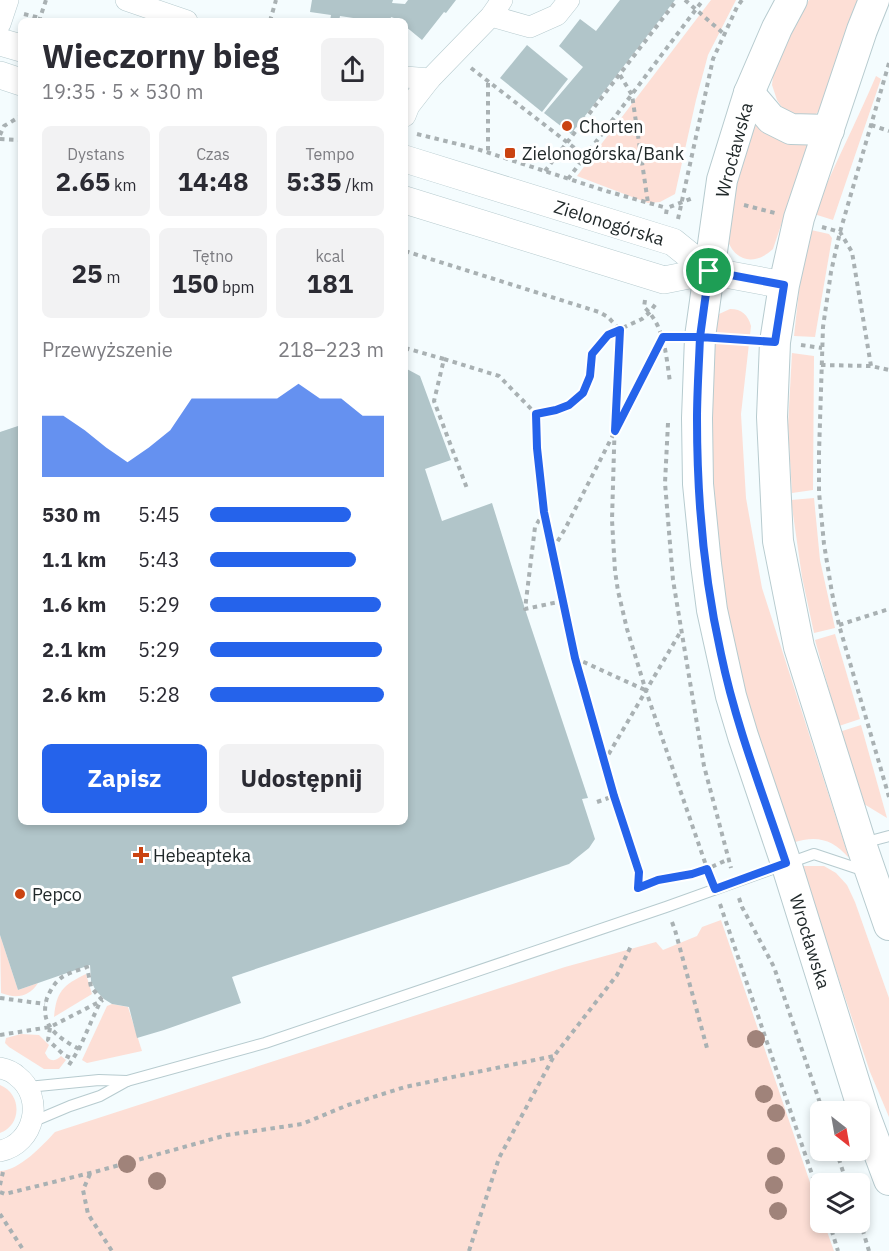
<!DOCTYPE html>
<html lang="pl">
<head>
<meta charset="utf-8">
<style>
	:root { --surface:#fff; --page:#f2f2f3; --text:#2b2b33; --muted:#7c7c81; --accent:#2563eb }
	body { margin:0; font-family:"IBM Plex Sans",sans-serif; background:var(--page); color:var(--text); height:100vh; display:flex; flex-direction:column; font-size:22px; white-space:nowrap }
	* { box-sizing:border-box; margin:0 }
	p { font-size:20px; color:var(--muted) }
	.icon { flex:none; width:33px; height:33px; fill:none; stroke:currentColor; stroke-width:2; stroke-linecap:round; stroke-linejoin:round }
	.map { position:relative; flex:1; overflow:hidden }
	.panel { position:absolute; left:18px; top:18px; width:390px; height:807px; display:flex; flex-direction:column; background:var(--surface); border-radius:9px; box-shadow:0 3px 9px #0003 }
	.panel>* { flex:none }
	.needle { width:39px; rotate:149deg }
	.fabs { position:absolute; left:810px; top:1101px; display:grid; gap:12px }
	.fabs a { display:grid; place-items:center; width:60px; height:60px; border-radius:9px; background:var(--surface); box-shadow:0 3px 9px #0003; font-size:30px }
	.pin { position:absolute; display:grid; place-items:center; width:51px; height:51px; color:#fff; margin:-26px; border:3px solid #fff; border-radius:50%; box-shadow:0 2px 6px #0007 }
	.round { display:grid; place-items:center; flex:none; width:63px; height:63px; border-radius:9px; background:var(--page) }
	.headline { display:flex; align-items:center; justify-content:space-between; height:102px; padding:0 24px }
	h1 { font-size:33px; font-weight:700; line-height:45px }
	.metrics { display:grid; grid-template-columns:repeat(3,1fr); gap:9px; height:102px; padding:6px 24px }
	.metrics div { display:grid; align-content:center; border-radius:9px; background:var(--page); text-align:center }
	.metrics b { font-size:26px; font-weight:700 }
	.metrics small { font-size:16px; font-weight:400 }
	.metrics p { font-size:16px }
	.chart { height:168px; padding:12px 24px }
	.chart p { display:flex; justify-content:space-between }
	.chart svg { width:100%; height:108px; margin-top:6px; fill:var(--accent); opacity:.7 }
	.button { display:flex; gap:12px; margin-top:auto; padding:12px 24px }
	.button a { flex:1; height:69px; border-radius:9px; background:var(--accent); color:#fff; font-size:24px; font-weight:700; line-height:69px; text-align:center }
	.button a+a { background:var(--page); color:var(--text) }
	ul { padding:0 24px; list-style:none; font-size:20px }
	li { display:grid; grid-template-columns:96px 72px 1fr; align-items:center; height:45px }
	li i { height:15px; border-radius:8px; background:var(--accent) }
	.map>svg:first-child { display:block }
	.green { fill:#fddfd6 }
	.building { fill:#b1c5c9 }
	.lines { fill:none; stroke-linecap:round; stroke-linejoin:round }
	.service-casing { stroke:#b7cbcf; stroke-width:12 }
	.minor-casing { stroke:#b7cbcf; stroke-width:22 }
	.tertiary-casing { stroke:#b7cbcf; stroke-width:28 }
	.secondary-casing { stroke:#b7cbcf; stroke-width:32 }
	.path { stroke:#a9b1b3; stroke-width:4; stroke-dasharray:4.5 4.5; stroke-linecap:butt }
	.service { stroke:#fff; stroke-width:10 }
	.minor { stroke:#fff; stroke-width:21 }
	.tertiary { stroke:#fff; stroke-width:27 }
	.secondary { stroke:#fff; stroke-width:30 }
	.tree { fill:#a0837a }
	.route-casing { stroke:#fff; stroke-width:12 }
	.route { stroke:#2563eb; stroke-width:8 }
	.poi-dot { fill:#ca4311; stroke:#fff; stroke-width:2 }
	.labels { text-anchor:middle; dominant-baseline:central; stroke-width:6; stroke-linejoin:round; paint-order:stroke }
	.poi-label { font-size:18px; fill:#21292a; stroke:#fff; text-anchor:start }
	.street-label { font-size:18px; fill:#21292a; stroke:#fff }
</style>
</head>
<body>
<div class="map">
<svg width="889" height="1251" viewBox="0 0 889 1251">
	<rect width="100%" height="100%" fill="#f4fcfe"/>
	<g class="green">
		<polygon points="711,0 736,0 708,55 696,100 675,194 660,202 648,203 577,176"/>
		<polygon points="809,0 859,0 821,109 814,116 795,115 783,109 777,100 772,85 774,67 800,14"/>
		<path d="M876,76L881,79L833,220L814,214C833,167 856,123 876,76Z"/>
		<path d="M751,117L778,139L793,145H808L773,249C755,266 734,262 727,238L737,174Z"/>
		<polygon points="811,230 829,234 832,238 815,337 794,336 800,281"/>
		<path d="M730,309C742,309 748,315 751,326L741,414L746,498L762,588L849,858C832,839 817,835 792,843L737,673L713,552L705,436L715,319L719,314Z"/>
		<polygon points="792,353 814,356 813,490 792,493 788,426"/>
		<polygon points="814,498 820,560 835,628 814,633 802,577 791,500"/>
		<polygon points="835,634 860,719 839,726 815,640"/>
		<polygon points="861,725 887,818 864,804 839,732"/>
		<polygon points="801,866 824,866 836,873 847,885 855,902 889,998 889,1117 870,1072"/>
		<path d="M721,920L820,1212V1222L824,1223L834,1251H0V1171C19,1171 43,1145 55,1132L565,967L656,942L663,950L697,936L702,927Z"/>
		<path d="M0,935L18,990L38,983C29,997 16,999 1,993Z"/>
		<path d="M86,974L92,994L54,1017C56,992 63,985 86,974Z"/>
		<polygon points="112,1004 128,1007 142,1051 87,1063 82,1060 107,1006"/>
		<path d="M21,1034L39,1035L49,1045L45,1053L48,1058C53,1062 57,1060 61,1056L66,1060L59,1069H44L9,1047L5,1043L6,1038Z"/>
		<path d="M0,1085C22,1094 22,1125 0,1133Z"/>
	</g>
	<g class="building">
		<polygon points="312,0 393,0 392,3 405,4 408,0 456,0 446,13 444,12 422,40 405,26 405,21 398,21 394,18 391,17 390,21 373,21 340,16 339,21 330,21 331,15 310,12"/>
		<polygon points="620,0 675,0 571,134 544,113 583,67 559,46 580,19 596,31"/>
		<polygon points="527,45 568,79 542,112 500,78"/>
		<polygon points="405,368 420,376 451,460 425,469 442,521 492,503 525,609 588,798 582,799 595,839 589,848 569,864 232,977 241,1003 164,1030 137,1038 129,1007 112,1004 104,999 96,991 91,981 90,965 18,990 0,935 0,432 21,425 21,822 405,822"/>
	</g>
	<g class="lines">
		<defs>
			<g id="service">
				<polyline points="863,843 889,836"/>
				<polyline points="28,1087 99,1080 127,1081"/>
				<polyline points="32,1122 70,1106 100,1096 127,1081 265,1043 666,907 814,854 865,871"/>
			</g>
			<g id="minor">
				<polyline points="126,0 187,21"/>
				<polyline points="491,16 530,27 557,15 569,0"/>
				<polyline points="0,24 8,0"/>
				<polyline points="405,77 430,79 491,16 502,0"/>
				<polyline points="405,116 409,106 430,79"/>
				<path d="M0,1068C5,1069 13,1072 17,1076C45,1097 35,1144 0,1151"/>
			</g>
			<g id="tertiary">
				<polyline points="0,42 21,48"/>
				<polyline points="0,75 21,82"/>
				<path id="s1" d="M405,159L673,242L709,271"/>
				<polyline points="405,200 664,280 709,271 784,285"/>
			</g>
			<g id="secondary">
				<path id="s2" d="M792,0L777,28L749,93L722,180L700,337L697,418L698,484L706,564L712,610L731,696L743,736L786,863L864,1113L889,1180"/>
				<polyline points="874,0 862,30 799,218 784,285 775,342 772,417 778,541 799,647 861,844 889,925"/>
				<polyline points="749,93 771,119 791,129 829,130"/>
			</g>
		</defs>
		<use href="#service" class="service-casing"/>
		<use href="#minor" class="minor-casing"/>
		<use href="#tertiary" class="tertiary-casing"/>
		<use href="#secondary" class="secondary-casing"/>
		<g class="path">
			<polyline points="685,0 724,34"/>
			<polyline points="24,14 40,18"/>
			<polyline points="42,21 40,18 46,0"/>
			<polyline points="270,21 276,0"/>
			<polyline points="889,63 840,232 831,272 823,327 819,453 819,492 824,544 832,593 839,625 889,797"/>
			<polyline points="471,68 585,156"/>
			<polyline points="620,75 632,95 648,203"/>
			<polyline points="488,83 488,153"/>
			<polyline points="871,125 889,131"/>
			<polyline points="417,134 474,148 606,191 667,208"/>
			<polyline points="0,135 4,126 21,116"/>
			<polyline points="0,139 21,140"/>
			<polyline points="545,171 677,0"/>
			<polyline points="568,179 703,0"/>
			<polyline points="744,205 775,213"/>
			<polyline points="666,214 667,208 693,198"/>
			<polyline points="678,219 713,59 737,7 742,0"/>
			<polyline points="822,227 840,232 852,252 871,366"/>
			<polyline points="405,251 599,312 608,317 620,330 616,380 612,520 615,571 618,591 627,629 646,691 709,874"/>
			<path d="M645,300L644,307C665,326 666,356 670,382"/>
			<polyline points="727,339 749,340"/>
			<polyline points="801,345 822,348"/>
			<polyline points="405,348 444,359 434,401 468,491"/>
			<polyline points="444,359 499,376 536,414 537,449 544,512 575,658 614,796 639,872 638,888 658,880 692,874 707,869 729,859"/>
			<polyline points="821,365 871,366 889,370"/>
			<polyline points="536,414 556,410 569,405 583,394 589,376 592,354 607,335 642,319 650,312 657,302"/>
			<polyline points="668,423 665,483 673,580 704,766 731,868"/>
			<polyline points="544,512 535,527 525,609 563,601"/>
			<polyline points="553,549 565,529 663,337"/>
			<polyline points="839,625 889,609"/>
			<polyline points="575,658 645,690"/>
			<polyline points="604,762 681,631"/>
			<polyline points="597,802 614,796"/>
			<polyline points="739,898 742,907 774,967 823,1112"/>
			<polyline points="720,904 820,1198"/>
			<polyline points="672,922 675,930 707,1048"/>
			<polyline points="0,998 45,1004"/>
			<polyline points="50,1028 48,1040 64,1055 73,1059"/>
			<polyline points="0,1035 50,1027 103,1000"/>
			<path d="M79,1049C57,1037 39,1025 47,998C50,991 55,982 61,978C67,973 79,970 87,967L91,987L102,1000"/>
			<polyline points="69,1065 79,1049 100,1002"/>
			<polyline points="836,1150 847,1184"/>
			<polyline points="90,1174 83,1190 88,1214 112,1251"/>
			<polyline points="0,1185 3,1172"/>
			<polyline points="0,1192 5,1194 98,1171 227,1135 302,1124 348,1105 405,1087 554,1056"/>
			<polyline points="0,1214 24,1251"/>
			<polyline points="860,1221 869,1251"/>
			<polyline points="829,1222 838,1251"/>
			<polyline points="469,1251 499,1158 554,1056 617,975 632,944"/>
		</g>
		<use href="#service" class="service"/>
		<use href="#minor" class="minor"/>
		<use href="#tertiary" class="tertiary"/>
		<use href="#secondary" class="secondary"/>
	</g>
	<g class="tree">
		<circle cx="756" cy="1039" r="9"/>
		<circle cx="764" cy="1094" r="9"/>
		<circle cx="776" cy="1113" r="9"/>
		<circle cx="776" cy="1156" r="9"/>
		<circle cx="127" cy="1164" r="9"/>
		<circle cx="157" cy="1181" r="9"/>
		<circle cx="774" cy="1185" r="9"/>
		<circle cx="778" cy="1211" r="9"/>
	</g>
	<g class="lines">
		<defs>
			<path id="route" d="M709,271L700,337H663L615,431L620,330L608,335L592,354L590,376L583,393L569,405L556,410L536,414L537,448L544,512L575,658L614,796L639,872L638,888L658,880L692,874L707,869L715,889L786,863C763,794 736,726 721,654C704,578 697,498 697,419C697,392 699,364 700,337L775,342L784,285L709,271"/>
		</defs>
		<use href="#route" class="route-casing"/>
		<use href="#route" class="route"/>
	</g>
	<g class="poi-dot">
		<circle cx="567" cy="126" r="6"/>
		<rect x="504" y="147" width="12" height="12" rx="3"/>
		<path d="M138 846h6v6h6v6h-6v6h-6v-6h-6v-6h6z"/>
		<circle cx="20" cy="894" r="6"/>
	</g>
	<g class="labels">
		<g class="poi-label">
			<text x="579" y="126">Chorten</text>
			<text x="522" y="153">Zielonogórska/Bank</text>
			<text x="153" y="855">Hebeapteka</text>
			<text x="32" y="894">Pepco</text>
		</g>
		<g class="street-label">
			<text transform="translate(734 150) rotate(-75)">Wrocławska</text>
			<text stroke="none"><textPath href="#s1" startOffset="214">Zielonogórska</textPath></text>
			<text stroke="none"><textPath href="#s2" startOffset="972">Wrocławska</textPath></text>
		</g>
	</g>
</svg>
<div class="fabs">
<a><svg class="needle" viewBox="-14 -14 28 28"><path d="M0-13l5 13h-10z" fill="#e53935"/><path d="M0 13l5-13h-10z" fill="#7c7c81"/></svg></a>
<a><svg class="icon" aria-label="layers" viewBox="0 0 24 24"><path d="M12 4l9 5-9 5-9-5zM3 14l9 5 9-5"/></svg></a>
</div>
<div class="pin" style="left:709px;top:271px;background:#1e9e55"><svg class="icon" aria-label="arrive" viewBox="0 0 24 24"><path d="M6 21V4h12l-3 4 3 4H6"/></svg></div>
<section class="panel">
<div class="headline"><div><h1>Wieczorny bieg</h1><p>19:35 · 5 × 530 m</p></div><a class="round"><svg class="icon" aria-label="share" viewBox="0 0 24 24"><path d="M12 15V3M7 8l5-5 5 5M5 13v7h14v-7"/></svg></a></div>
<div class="metrics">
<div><p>Dystans</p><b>2.65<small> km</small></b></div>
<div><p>Czas</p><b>14:48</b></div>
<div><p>Tempo</p><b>5:35<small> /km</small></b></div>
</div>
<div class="metrics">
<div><b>25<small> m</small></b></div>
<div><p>Tętno</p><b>150<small> bpm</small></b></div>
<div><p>kcal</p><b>181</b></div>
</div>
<div class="chart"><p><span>Przewyższenie</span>218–223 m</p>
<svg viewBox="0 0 160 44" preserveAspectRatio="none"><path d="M0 44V19L10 19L20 25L30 32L40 38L50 32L60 25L70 12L80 12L90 12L100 12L110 12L120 6L130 12L140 12L150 19L160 19V44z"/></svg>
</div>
<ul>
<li><b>530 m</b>5:45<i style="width:81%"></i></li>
<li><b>1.1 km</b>5:43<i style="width:84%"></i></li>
<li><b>1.6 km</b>5:29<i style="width:98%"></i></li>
<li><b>2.1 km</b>5:29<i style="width:99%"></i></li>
<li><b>2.6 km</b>5:28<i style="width:100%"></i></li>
</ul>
<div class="button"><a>Zapisz</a><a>Udostępnij</a></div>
</section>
</div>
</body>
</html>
